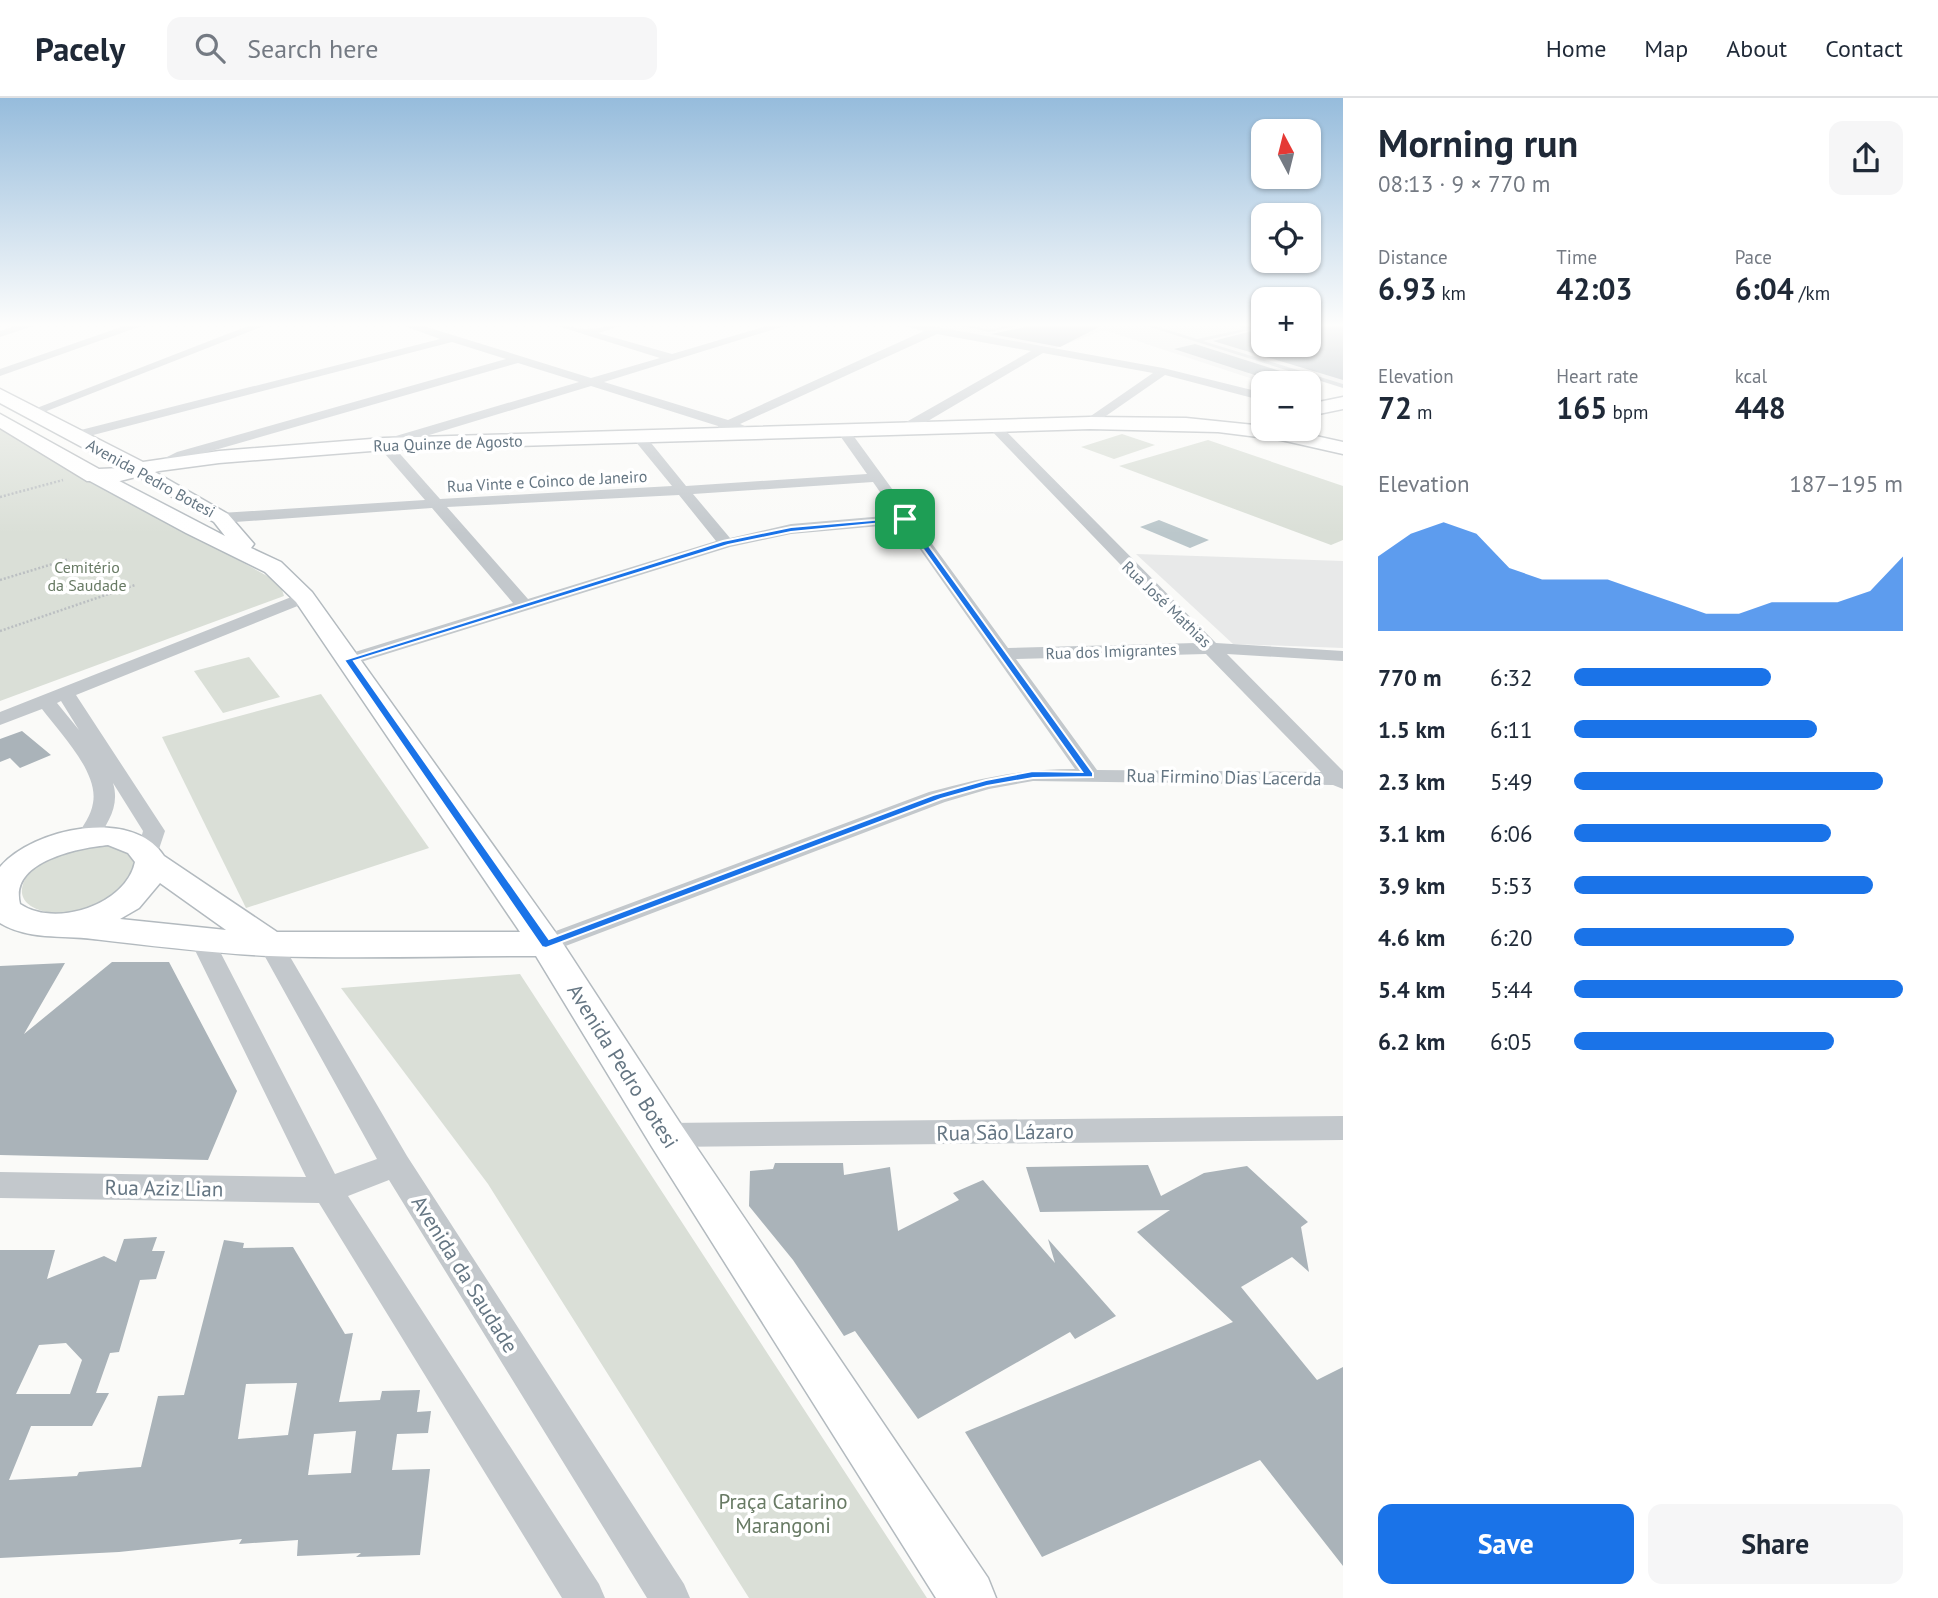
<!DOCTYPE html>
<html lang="en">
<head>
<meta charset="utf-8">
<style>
	:root { --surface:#fff; --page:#f6f6f7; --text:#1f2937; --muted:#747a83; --line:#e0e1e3; --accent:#1a73e8 }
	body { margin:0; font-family:"PT Sans",sans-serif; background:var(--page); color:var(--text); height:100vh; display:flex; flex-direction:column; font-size:26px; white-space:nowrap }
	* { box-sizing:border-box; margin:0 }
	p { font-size:23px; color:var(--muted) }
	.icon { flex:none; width:38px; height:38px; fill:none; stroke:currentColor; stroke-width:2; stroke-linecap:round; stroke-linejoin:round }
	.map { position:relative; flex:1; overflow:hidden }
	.panel { display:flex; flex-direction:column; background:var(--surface); width:595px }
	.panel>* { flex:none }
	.needle { width:46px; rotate:353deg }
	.controls { position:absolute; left:1251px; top:21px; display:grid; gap:14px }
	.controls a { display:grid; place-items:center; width:70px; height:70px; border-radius:14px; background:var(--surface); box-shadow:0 2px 5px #0004; font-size:35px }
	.pin { position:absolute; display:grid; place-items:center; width:60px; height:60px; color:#fff; margin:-30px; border-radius:14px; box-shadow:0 4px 10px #0006 }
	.round { display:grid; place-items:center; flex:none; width:74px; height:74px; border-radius:14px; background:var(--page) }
	.overview { display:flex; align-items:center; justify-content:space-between; height:119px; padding:0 35px }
	h1 { font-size:38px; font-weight:700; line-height:52px }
	.figures { display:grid; grid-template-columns:repeat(3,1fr); gap:10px; height:119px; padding:7px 35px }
	.figures div { display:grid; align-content:center }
	.figures b { font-size:30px; font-weight:700 }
	.figures small { font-size:19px; font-weight:400 }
	.figures p { font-size:19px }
	.chart { height:196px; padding:14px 35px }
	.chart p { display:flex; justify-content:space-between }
	.chart svg { width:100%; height:126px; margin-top:7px; fill:var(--accent); opacity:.7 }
	.cta { display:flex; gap:14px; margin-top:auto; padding:14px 35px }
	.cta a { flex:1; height:80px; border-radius:14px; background:var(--accent); color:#fff; font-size:28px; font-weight:700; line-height:80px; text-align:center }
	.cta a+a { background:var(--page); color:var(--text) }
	ul { padding:0 35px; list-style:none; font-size:23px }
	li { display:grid; grid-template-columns:112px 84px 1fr; align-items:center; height:52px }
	li i { height:18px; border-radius:9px; background:var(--accent) }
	header { display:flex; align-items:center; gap:42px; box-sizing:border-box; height:98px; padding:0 35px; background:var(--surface); border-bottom:2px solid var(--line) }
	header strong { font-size:33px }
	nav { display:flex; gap:38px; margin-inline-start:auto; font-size:24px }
	.search { width:490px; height:63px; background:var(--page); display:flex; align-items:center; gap:18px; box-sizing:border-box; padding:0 24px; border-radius:14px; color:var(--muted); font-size:26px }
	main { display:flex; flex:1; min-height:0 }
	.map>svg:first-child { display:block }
	.built { fill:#e8e9e9 }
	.green { fill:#dadfd7 }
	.water { fill:#bbc7cb }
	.building { fill:#aab3b9; fill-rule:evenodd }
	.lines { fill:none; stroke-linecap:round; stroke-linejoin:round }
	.secondary-casing { stroke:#b3babf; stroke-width:3 }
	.primary-casing { stroke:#b5babe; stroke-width:3 }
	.path { stroke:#bbbfc2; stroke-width:2.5; stroke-dasharray:2 2; stroke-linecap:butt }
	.lane { fill:#c3c8cc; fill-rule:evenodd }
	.street { fill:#c3c8cc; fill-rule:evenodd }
	.secondary { fill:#fff; fill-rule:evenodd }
	.primary { fill:#fff; fill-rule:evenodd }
	.route { fill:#1a73e8; stroke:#fff; stroke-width:2; fill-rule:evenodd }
	.labels { text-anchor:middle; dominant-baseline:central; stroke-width:7; stroke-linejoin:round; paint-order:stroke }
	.far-street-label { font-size:16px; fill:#657683; stroke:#fff }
	.far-park-label { font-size:16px; fill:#687a64; stroke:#fff }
	.street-label { font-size:18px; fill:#657683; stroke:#fff }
	.near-street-label { font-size:21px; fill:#657683; stroke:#fff }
	.near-park-label { font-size:21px; fill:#687a64; stroke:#fff }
</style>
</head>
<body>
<header>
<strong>Pacely</strong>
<div class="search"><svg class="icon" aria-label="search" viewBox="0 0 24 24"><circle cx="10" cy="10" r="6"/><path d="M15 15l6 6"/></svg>Search here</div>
<nav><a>Home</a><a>Map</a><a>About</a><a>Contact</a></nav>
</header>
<main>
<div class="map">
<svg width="1343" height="1500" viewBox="0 0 1343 1500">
	<rect width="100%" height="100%" fill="#fafaf8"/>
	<g class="built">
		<polygon points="917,227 1263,227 1264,247 1309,247 1309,227 1343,227 1343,286 1316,279 1288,285 1265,285 1104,232 1056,250"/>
		<polygon points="1136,456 1343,463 1343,550 1233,546"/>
	</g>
	<g class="green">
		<polygon points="0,331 280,485 284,498 0,603"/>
		<polygon points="1122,336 1155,347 1114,361 1081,349"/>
		<polygon points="1208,342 1343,388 1343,442 1331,447 1119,368"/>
		<polygon points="249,559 280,599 223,615 194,573"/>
		<polygon points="321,596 429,750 246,810 162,639"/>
		<path d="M102,746C126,749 129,751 140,772C131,782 122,795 111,804C104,809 93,810 85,813C56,821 0,812 31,772C51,754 77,750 102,746Z"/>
		<polygon points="520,876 927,1500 749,1500 488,1086 341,890"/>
	</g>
	<polygon class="water" points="1159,422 1209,442 1190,450 1140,429"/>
	<g class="building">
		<polygon points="1035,227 1103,227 1060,249 991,236"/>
		<polygon points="1309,227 1343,227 1343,282 1213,243 1264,230 1264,250 1275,247 1309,247"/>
		<polygon points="1195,246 1283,274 1261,279 1174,251"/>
		<polygon points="22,633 51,657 20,670 10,660 0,664 0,641"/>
		<polygon points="112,864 169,864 237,993 208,1062 0,1057 0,868 65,865 24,936"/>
		<polygon points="775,1065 843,1065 844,1077 890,1069 898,1133 959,1102 953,1095 983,1082 1055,1165 1048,1141 1116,1218 1075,1241 1070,1234 918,1321 855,1233 844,1238 793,1162 749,1108 750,1073 773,1071"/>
		<polygon points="1148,1067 1161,1098 1204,1075 1247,1068 1308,1124 1301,1129 1309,1174 1292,1159 1241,1189 1317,1282 1343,1269 1343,1468 1260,1362 1042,1459 965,1334 1233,1224 1137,1134 1170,1112 1040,1114 1026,1069"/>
		<path d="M157,1139L152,1153H165L156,1181L140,1182L119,1254L110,1255L96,1295H109L92,1328H31L9,1382L77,1378L79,1374L141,1369L158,1298L184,1297L224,1142L244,1145L243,1150L293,1149L345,1236L353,1235L339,1304L380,1302L382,1293L420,1292L417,1314L431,1313L428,1335L397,1336L392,1372L430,1371L420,1457L356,1459L361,1455L297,1458L298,1442L239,1446L242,1441L119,1454L0,1460V1152H55L47,1181L104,1158L116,1164L124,1141ZM66,1245L82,1262L70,1296H16L39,1247ZM297,1285L288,1337L238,1341L246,1286ZM356,1333L351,1375L308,1377L314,1336Z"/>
	</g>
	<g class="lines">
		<defs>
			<path id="secondary" d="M141,366L228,416L254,446L251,450L281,464L312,494L558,838L680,1025L988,1480L996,1500H936L652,1049L536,858C447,858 357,861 269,858C210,855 152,848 93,841C61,837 28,842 0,825V769C33,730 133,709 164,758L277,834H520L296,504L265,474L186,435L88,382L85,378L95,372L102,374L225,438L214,424L134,376L131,372L134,368ZM108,747L128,755L135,764C126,807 55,830 20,806C9,763 79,750 108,747ZM160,785L226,832L120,821L139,810Z"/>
			<g id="primary">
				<polygon points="0,291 143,364 219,353 384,340 1090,319 1186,320 1264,328 1264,331 1284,331 1343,344 1343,356 1281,342 1218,334 1090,331 384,352 219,365 159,373 120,383 87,383 0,330 0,316 99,371 121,370 0,305"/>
				<polygon points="1343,299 1343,311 1309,318 1309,306"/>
			</g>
		</defs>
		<use href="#secondary" class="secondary-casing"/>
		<use href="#primary" class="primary-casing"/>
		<g class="path">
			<polyline points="0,399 63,382"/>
			<polyline points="0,482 69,461"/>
			<polyline points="0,533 135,487"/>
		</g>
		<g class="lane">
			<polygon points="965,226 989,232 1014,226 1026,226 989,234 954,226"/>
			<polygon points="1140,226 1149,226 1197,241 1244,231 1237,226 1243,226 1250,230 1250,232 1203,243 1343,286 1343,290"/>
		</g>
		<g class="street">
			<polygon points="21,226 39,226 0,239 0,233"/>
			<polygon points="130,226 147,226 0,278 0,271"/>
			<polygon points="253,226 269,226 34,318 30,319 24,315"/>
			<path d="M399,226H417L591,280L660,260L551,226C564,226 576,231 586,231C598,231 613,226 627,226L598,235L672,256L773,226H791L604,284L728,322L924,233L896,226H921L1163,270L1264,295V303L1165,277L1090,329L1084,325L1085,322L1153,275L1043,255L911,333H901V327L1031,253L937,236L740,326L759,334L752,338L730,331L719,332L718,328L591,288L393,348L440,401L672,388L631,338L638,334L643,335L686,388L867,376L836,332L842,328L847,329L1008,550L1196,545L986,327L987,324H997L1216,545L1343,553V563L1227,556L1343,673V691L1333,687L1033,683L989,691L945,704L555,852L546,854L537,852L534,846L537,840L929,694C981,680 1021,671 1075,671L902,426L791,436L730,449L348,568L342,566L339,562L342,558L513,505L432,410L221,425L213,420L221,415L425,402L379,349V343L579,284L518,265L187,360L163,370H153L151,367L177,354L506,261L452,244L74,342L67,338L69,335L440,241ZM873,384L896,417L791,426L730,440L693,396ZM679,397L716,443L528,501L447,409ZM1206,556L1321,674L1097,672L1016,561Z"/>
			<path d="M304,494L312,499L310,503L76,597L165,733L156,760H140L137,755L143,733L113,685C120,708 108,725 95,744H79L76,739C83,728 91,718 93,705C99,674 59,634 42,611L0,627V614ZM61,603L79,632L57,605Z"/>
			<polygon points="202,834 211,836 214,842 335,1076 377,1061 258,846 261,840 270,838 279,840 407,1058 684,1486 690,1500 647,1500 389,1082 348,1098 599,1486 605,1500 562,1500 319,1105 0,1100 0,1074 306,1079 190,842 193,836"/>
			<polygon points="1343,1018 1343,1042 666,1049 656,1045 651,1037 656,1029 666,1025"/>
		</g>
		<use href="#secondary" class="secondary"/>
		<use href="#primary" class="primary"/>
	</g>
	<linearGradient id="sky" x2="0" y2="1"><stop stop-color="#96bcdc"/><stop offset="0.52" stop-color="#fdfdfc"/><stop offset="1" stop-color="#fdfdfc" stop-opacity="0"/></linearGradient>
	<rect width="1343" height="436" fill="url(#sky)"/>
	<path class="route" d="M908,419L1093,675V679L1033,680L987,688L941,701L546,850L542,849L344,562L723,443L791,429ZM903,423L1082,674L1033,673L986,682L933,697L549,841L354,563L728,447L791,434Z"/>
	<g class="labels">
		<g class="far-street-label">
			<text transform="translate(448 345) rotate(-2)">Rua Quinze de Agosto</text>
			<text transform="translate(151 380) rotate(29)">Avenida Pedro Botesi</text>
			<text transform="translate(547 383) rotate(-3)">Rua Vinte e Coinco de Janeiro</text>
			<text transform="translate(1167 506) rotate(44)">Rua José Mathias</text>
			<text transform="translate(1111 553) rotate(-2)">Rua dos Imigrantes</text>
		</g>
		<g class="far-park-label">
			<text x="87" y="469">Cemitério<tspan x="87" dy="18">da Saudade</tspan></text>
		</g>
		<g class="street-label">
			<text transform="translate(1224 679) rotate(1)">Rua Firmino Dias Lacerda</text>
		</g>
		<g class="near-street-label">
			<text transform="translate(623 968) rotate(58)">Avenida Pedro Botesi</text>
			<text transform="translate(1005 1034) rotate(-1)">Rua São Lázaro</text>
			<text transform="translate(164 1090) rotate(1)">Rua Aziz Lian</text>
			<text transform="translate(465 1176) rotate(58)">Avenida da Saudade</text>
		</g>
		<g class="near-park-label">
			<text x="783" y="1403">Praça Catarino<tspan x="783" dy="24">Marangoni</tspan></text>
		</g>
	</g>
</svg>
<div class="controls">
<a><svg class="needle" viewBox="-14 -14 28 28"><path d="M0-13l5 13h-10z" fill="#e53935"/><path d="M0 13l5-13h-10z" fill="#747a83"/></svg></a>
<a><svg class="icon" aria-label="locate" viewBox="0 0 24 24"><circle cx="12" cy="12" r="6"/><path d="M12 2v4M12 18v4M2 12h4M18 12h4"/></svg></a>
<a>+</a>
<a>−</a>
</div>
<div class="pin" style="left:905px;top:421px;background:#1e9e55"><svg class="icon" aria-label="arrive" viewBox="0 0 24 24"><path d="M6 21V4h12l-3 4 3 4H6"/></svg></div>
</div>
<section class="panel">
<div class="overview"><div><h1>Morning run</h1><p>08:13 · 9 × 770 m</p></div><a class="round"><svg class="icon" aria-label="share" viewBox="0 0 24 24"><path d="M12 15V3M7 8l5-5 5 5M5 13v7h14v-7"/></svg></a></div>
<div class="figures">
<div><p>Distance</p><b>6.93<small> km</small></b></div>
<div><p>Time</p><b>42:03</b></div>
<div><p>Pace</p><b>6:04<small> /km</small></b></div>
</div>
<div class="figures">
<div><p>Elevation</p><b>72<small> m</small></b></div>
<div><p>Heart rate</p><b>165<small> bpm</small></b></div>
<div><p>kcal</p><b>448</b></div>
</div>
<div class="chart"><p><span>Elevation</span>187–195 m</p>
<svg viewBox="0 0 160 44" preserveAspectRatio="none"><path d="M0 44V18L10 10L20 6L30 10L40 22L50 26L60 26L70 26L80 30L90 34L100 38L110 38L120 34L130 34L140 34L150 30L160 18V44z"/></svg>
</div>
<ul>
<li><b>770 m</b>6:32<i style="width:60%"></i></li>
<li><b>1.5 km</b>6:11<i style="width:74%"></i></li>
<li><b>2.3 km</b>5:49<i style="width:94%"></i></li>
<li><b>3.1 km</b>6:06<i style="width:78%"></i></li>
<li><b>3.9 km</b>5:53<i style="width:91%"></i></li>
<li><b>4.6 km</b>6:20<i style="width:67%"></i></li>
<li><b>5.4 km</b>5:44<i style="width:100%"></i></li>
<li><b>6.2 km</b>6:05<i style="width:79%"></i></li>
</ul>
<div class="cta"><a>Save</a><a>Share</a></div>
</section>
</main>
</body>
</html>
